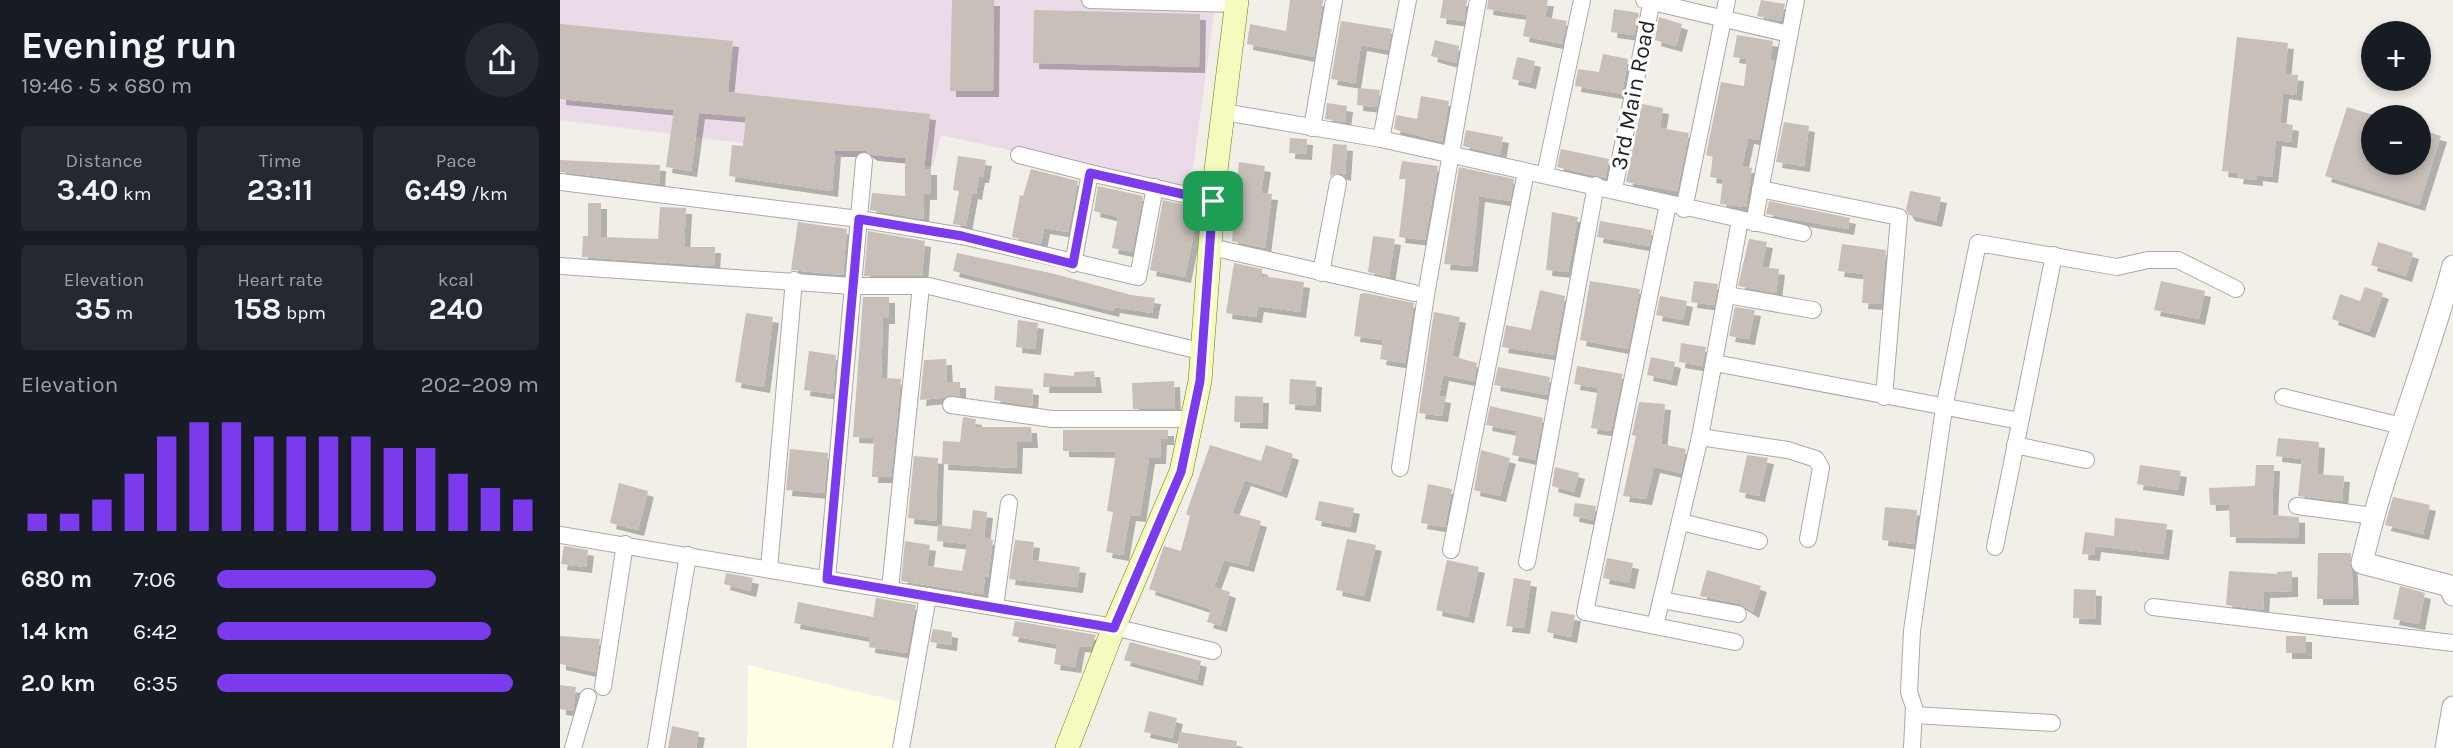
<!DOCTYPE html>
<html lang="en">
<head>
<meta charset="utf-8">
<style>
	:root { --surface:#171b24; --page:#242831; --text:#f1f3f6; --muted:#9ea1a6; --accent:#7c3aed }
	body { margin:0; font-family:Karla,sans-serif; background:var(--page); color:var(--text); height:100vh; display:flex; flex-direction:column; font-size:26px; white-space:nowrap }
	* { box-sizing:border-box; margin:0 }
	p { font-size:23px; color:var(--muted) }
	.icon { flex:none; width:38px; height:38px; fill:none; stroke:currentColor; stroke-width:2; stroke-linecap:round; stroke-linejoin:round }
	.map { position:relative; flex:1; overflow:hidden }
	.side { display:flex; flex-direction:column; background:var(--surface); width:560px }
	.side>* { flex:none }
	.fabs { position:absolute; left:1801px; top:21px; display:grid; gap:14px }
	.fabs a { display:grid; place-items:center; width:70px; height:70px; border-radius:50%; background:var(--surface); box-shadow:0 4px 10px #0003; font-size:35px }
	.pin { position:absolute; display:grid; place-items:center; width:60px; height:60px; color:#fff; margin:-30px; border-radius:14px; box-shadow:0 4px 10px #0006 }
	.round { display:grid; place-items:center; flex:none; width:74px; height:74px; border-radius:37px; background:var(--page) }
	.head { display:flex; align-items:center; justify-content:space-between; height:119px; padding:0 21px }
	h1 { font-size:38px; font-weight:700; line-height:52px }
	.figures { display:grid; grid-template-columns:repeat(3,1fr); gap:10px; height:119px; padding:7px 21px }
	.figures div { display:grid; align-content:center; border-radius:7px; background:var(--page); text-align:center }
	.figures b { font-size:30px; font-weight:700 }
	.figures small { font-size:19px; font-weight:400 }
	.figures p { font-size:19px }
	.chart { height:196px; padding:14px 21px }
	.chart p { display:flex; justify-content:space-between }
	.chart svg { width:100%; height:126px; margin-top:7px; stroke:var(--accent); stroke-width:6 }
	ul { padding:0 21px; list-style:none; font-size:23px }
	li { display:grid; grid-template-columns:112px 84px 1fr; align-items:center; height:52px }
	li i { height:18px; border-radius:9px; background:var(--accent) }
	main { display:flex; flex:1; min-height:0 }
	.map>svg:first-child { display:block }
	.industrial { fill:#ebdbe8 }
	.education { fill:#ffffe5 }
	.building { fill:#c7bfb8; filter:url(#shadow) }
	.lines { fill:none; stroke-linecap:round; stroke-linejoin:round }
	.minor-casing { stroke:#a9a9a9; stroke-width:18 }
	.tertiary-casing { stroke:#a9a9a9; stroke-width:23 }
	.secondary-casing { stroke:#707d05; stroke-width:24 }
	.minor { stroke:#fff; stroke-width:16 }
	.tertiary { stroke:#fff; stroke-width:21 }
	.secondary { stroke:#f7fabf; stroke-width:23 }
	.route-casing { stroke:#fff; stroke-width:14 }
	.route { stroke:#7c3aed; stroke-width:9 }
	.labels { text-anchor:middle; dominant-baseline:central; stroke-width:6; stroke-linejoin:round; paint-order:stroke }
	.street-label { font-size:23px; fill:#222; stroke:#fff }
</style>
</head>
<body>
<main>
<section class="side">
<div class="head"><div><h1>Evening run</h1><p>19:46 · 5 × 680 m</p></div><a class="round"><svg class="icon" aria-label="share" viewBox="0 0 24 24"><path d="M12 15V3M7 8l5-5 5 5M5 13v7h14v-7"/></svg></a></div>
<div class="figures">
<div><p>Distance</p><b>3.40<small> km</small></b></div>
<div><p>Time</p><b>23:11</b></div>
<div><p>Pace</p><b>6:49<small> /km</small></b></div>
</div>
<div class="figures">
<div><p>Elevation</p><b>35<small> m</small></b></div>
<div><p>Heart rate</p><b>158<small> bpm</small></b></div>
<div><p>kcal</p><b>240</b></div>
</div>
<div class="chart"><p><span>Elevation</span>202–209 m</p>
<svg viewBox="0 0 160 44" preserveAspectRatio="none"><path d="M5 44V38M15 44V38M25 44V33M35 44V24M45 44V11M55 44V6M65 44V6M75 44V11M85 44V11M95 44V11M105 44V11M115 44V15M125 44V15M135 44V24M145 44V29M155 44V33"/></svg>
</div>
<ul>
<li><b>680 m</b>7:06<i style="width:68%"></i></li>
<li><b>1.4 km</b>6:42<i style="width:85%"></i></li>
<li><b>2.0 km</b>6:35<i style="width:92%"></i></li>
</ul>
</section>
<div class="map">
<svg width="1893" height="748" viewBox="0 0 1893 748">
	<defs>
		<filter id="shadow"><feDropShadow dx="6" dy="6" stdDeviation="0" flood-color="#0004"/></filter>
	</defs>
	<rect width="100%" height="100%" fill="#f2efe9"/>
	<polygon class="industrial" points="0,0 656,0 630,190 381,135 373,167 0,120"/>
	<polygon class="education" points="188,665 340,702 333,748 187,748"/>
	<g class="building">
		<polygon points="392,0 434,0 433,91 390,91"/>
		<polygon points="730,0 763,0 754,57 687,44 690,24 726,31"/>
		<polygon points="883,0 907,0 904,21 880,18"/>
		<polygon points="928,0 988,0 985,17 1007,21 1002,44 963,36 967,15 927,9"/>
		<polygon points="1201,0 1225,4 1221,21 1197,16"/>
		<polygon points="1054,9 1079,13 1074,35 1051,32"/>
		<polygon points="474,10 640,14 639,67 473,63"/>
		<polygon points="1099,17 1122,24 1116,46 1095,40"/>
		<polygon points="781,21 832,29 828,50 801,45 795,83 771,79"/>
		<polygon points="0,24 173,41 168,92 370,114 364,169 371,169 371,194 364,194 363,219 310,210 312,193 345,196 345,158 312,155 306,151 275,151 272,191 169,176 172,145 183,146 186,117 139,113 131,171 106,167 114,110 0,99"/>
		<polygon points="1177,35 1213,41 1210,60 1214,60 1199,140 1188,138 1182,166 1192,168 1186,207 1160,204 1163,179 1150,177 1153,157 1146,155 1161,82 1184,86 1187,59 1173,57"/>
		<polygon points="1677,37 1728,43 1725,74 1738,75 1736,95 1723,93 1720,123 1733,125 1731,142 1716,140 1712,177 1697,175 1697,180 1677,178 1678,173 1662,171"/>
		<polygon points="875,40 899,46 896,63 871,56"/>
		<polygon points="1043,54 1068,59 1062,94 1015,86 1018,69 1039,72"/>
		<polygon points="957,57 975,61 970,83 952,79"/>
		<polygon points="798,88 820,90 817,107 797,105"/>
		<polygon points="861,96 889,101 882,142 834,129 836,115 857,119"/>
		<polygon points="767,103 787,106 785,122 765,119"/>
		<polygon points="1082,104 1103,108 1100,128 1129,133 1117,191 1066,182"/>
		<polygon points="1787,107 1813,115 1813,163 1858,163 1858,129 1881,136 1859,205 1765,176"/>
		<polygon points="1224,122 1249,126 1244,166 1216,162"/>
		<polygon points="906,130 943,137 940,155 903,146"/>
		<polygon points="730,138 747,139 746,154 729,153"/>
		<polygon points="773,144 787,145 785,175 779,173 770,176"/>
		<polygon points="1001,149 1049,159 1045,178 997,167"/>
		<polygon points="398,156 426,160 423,177 419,177 416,194 412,193 406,226 393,224 399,191 393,190"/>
		<polygon points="0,160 100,165 99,184 0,172"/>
		<polygon points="842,161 878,166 865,240 839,237 846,179 839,179"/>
		<polygon points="679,162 705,166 701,193 712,194 705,248 672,241"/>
		<polygon points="899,167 954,179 950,201 919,196 912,266 884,264"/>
		<polygon points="471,169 518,181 508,232 484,228 481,244 452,237 460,195 463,196"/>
		<polygon points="538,186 583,196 572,252 552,248 558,217 534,211"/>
		<polygon points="1350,191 1381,197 1376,221 1349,215 1346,210"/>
		<polygon points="603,200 639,208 625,277 590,270"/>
		<polygon points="1209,201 1290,218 1288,229 1206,214"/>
		<polygon points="28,203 41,203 41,237 98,239 100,207 126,208 124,247 155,247 154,266 22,257 23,236 28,236"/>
		<polygon points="992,212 1018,217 1008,272 986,270"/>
		<polygon points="1040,221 1092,230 1089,246 1037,237"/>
		<polygon points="238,222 287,229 283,275 231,270"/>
		<polygon points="308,231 365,241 362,276 304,276"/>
		<polygon points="813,236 835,239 829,277 808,272"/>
		<polygon points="1189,239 1207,242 1202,267 1219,269 1216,293 1178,286"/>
		<polygon points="1818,242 1853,253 1846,276 1811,265"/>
		<polygon points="1282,244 1326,250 1321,304 1302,303 1304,274 1278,271"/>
		<polygon points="397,253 495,274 571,295 595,298 592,313 554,307 553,311 393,271"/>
		<polygon points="674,263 702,269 702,276 744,282 740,312 698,306 696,317 666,313"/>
		<polygon points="1030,281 1080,289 1068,349 1020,340"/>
		<polygon points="1134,281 1158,284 1154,305 1131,302"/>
		<polygon points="1601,281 1645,291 1639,319 1594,310"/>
		<polygon points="1805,287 1823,293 1809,332 1772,319 1780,294 1800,301"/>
		<polygon points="980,290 1005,296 994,355 942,347 946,325 971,330"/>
		<polygon points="805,293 854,303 845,363 820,359 823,340 794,336 800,294"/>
		<polygon points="1100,296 1127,301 1123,320 1096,315"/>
		<polygon points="303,297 329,297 329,318 323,318 321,378 341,379 331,477 312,477 314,438 293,437"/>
		<polygon points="1175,307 1195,310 1189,339 1169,336"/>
		<polygon points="874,312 900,317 892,356 917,363 914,381 883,375 879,396 885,397 882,416 859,413"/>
		<polygon points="186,313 213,317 204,387 175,382"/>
		<polygon points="458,320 478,323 475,349 456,347"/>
		<polygon points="1121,343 1146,347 1142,366 1119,362"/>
		<polygon points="249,351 276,355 273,394 244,390"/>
		<polygon points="1091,357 1115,362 1111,380 1087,375"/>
		<polygon points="386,359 387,382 400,382 400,396 360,400 364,360"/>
		<polygon points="1017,366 1063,374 1051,431 1031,428 1038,388 1014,384"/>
		<polygon points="938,367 990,377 987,395 934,385"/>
		<polygon points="534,371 536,387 483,387 484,373 514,376 514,372"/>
		<polygon points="730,379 756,381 755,406 729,404"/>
		<polygon points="614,381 615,409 573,409 572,383"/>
		<polygon points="435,386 473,389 472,406 434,400"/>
		<polygon points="675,396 703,397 702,423 674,422"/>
		<polygon points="1079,402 1105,404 1101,444 1126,449 1121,473 1094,467 1086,499 1063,496 1076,436 1072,435"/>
		<polygon points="930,406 983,418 975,460 952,455 957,431 926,425"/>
		<polygon points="403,417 416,419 415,427 471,427 472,442 457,442 456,468 382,464 383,441 400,442"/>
		<polygon points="503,430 608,430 608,439 601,439 600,458 589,458 580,516 570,515 563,555 546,552 553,512 547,511 556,452 503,451"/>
		<polygon points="1718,438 1759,442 1757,474 1784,476 1782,501 1738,496 1742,459 1716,456"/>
		<polygon points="650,445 701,461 706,445 733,454 721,492 685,480 672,513 701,521 688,566 664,560 654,587 670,592 661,626 647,622 651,609 589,589 604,546 621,551 630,516 626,514"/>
		<polygon points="230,449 268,453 264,493 226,490"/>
		<polygon points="921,450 950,458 940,496 914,490"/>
		<polygon points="1187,455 1208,458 1199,496 1179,492"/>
		<polygon points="354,456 378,458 376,521 348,518"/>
		<polygon points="1580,465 1621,471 1618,490 1577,484"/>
		<polygon points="1696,465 1714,465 1712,515 1739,517 1739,538 1670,537 1669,504 1650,505 1649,488 1695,486"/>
		<polygon points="995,467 1019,473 1014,492 992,486"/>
		<polygon points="59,483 88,491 78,530 50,523"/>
		<polygon points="868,484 892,489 885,527 861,523"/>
		<polygon points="1833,497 1870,505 1863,534 1825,525"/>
		<polygon points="759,501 794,508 790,527 755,520"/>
		<polygon points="1015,503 1036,506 1033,520 1013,516"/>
		<polygon points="1325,507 1357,510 1354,544 1322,540"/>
		<polygon points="413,510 427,512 424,538 433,540 428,577 425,577 423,594 341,581 345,541 370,545 367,566 402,571 407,544 377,541 378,525 411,529"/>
		<polygon points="1555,518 1607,524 1603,554 1535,546 1534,555 1522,554 1525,532 1554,536"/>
		<polygon points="787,539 816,545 804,596 776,590"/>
		<polygon points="455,540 474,542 472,560 520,567 517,587 449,579"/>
		<polygon points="4,546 28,550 26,567 1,564"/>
		<polygon points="1758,553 1791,553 1793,599 1757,599"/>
		<polygon points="1047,558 1073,563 1069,583 1043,578"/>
		<polygon points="887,560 919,567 908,617 876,610"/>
		<polygon points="1147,570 1201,586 1193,612 1180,604 1140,596"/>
		<polygon points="1669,571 1717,574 1717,572 1732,571 1732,591 1704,592 1703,610 1666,605"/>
		<polygon points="166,573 193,578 190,591 164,584"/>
		<polygon points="954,578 971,581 964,628 946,626"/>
		<polygon points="1840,586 1865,593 1859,624 1833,619"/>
		<polygon points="1514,589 1536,590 1535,619 1513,618"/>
		<polygon points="316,598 356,605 347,653 309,647 310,637 234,623 238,602 313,617"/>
		<polygon points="991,611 1015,615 1011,637 987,632"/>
		<polygon points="455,621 536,635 531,647 519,646 515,667 494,664 497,644 452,636"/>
		<polygon points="373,629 392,632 391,645 370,642"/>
		<polygon points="0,636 40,639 35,672 0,664"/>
		<rect x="1726" y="636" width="20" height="17"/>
		<polygon points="570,642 641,661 637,680 564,660"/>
		<polygon points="0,685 16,687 13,711 0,709"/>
		<polygon points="589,711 617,718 612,738 584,732"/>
		<polygon points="112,726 139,732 136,748 108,748"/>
		<polygon points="620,732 677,741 676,748 618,748"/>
	</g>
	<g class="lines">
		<defs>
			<g id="minor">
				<polyline points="530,0 676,4"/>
				<polyline points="1084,0 1229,34"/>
				<polyline points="664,112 821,139 1243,233"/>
				<polyline points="752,128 774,0"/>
				<polyline points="821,139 848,0"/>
				<polyline points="459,155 530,173"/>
				<polyline points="985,175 1022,0"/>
				<polyline points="0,182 299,219 402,236 578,277 595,187"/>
				<polyline points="1054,189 1092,0"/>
				<polyline points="1200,189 1339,217 1324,397"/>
				<polyline points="1108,204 1025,612 1175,642"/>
				<polyline points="1124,209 1167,0"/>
				<polyline points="1194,223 1236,0"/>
				<polyline points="651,247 854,293"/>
				<polyline points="513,264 530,173 653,201"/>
				<polyline points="0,266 292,286 369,286 640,351"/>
				<polyline points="761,273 778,183"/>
				<polyline points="1167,295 1253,310"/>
				<polyline points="1155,363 1460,421"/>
				<polyline points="1723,397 1842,426"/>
				<polyline points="391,405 492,419 632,419"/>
				<polyline points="1140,437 1228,450 1256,459 1261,468 1248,539"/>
				<polyline points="1455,445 1526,460"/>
				<polyline points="840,468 866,295 918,0"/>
				<polyline points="1737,506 1814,516"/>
				<polyline points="1121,522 1199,541"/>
				<polyline points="0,535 554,627 653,651"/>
				<polyline points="1435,547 1494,255"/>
				<polyline points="891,550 966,172"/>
				<polyline points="967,562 1036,185"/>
				<polyline points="209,569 234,280"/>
				<polyline points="267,579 304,161"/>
				<polyline points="330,589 361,286"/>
				<polyline points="1101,600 1178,614"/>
				<polyline points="435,607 449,503"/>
				<polyline points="1593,607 1893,643"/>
				<polyline points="1095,626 1140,437 1180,220"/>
				<polyline points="43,687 65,544"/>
				<polyline points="1354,715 1492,723"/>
				<polyline points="13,748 28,697"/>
				<polyline points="96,748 128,555"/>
				<polyline points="341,748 368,596"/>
				<polyline points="1352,748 1354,707 1349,692 1352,631 1384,408 1418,243 1557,267 1588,260 1618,260 1676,289"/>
			</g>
			<g id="tertiary">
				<path d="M1893,266C1866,366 1825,462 1802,563L1890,586L1893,595"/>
				<polyline points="1886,748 1893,707"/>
			</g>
			<polyline id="secondary" points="507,748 554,627 621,472 640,381 655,178 677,0"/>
		</defs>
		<use href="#minor" class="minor-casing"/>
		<use href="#tertiary" class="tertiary-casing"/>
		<use href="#secondary" class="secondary-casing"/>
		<use href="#minor" class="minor"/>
		<use href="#tertiary" class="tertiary"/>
		<use href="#secondary" class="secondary"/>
	</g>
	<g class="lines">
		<defs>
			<polygon id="route" points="530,173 653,201 640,381 621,472 554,628 267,579 299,219 402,236 513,264"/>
		</defs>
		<use href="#route" class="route-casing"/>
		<use href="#route" class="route"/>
	</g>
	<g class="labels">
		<g class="street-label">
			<text transform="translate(1073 95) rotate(-79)">3rd Main Road</text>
		</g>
	</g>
</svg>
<div class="fabs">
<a>+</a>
<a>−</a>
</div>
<div class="pin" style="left:653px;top:201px;background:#1e9e55"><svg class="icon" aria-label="arrive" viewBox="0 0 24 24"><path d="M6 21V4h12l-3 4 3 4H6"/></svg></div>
</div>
</main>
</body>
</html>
